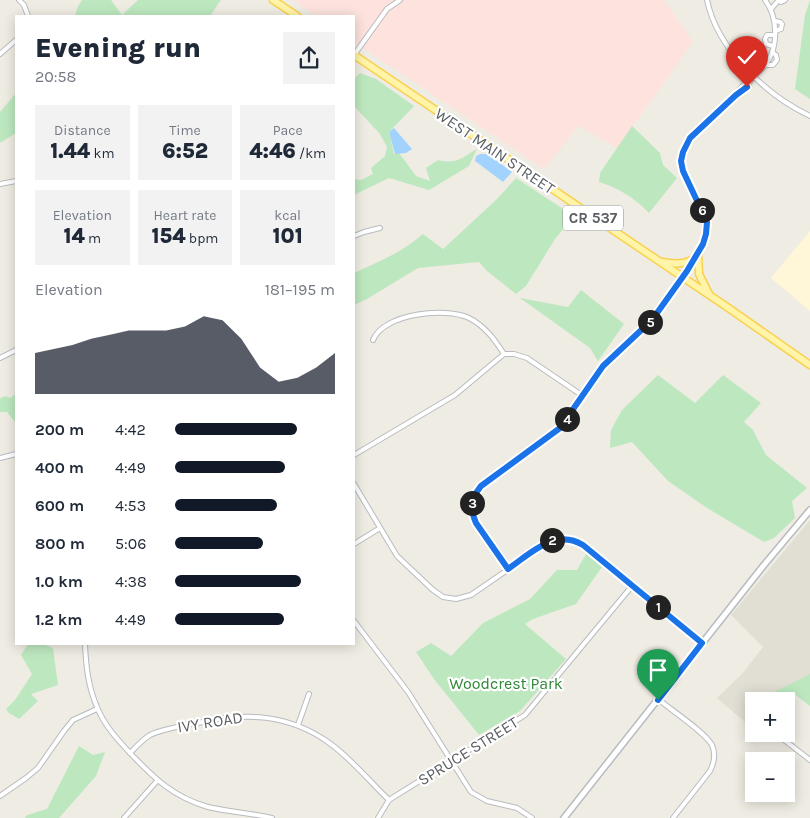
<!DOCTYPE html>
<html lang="en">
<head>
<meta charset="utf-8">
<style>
	:root { --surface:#fff; --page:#f2f2f3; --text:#1f2937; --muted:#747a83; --accent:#111827 }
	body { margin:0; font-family:Karla,sans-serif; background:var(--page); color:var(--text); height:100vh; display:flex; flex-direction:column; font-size:19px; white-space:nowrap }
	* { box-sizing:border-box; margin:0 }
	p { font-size:16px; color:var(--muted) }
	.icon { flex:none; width:28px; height:28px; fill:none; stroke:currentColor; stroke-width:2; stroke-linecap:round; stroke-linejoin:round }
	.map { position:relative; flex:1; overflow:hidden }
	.drawer { position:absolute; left:15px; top:15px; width:340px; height:630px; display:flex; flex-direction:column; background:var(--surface); border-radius:0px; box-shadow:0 2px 12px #0003 }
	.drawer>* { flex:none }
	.buttons { position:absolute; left:745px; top:692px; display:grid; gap:10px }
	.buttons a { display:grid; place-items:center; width:50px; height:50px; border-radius:0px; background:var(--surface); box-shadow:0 2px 12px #0003; font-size:25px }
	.pin { position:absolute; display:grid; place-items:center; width:42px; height:42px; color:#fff; margin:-51px -21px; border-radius:50% 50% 50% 0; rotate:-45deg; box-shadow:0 0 5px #0007 }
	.pin .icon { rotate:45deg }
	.km { position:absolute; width:25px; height:25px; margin:-12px; border-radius:50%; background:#222; color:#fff; font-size:14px; line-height:25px; text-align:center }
	.round { display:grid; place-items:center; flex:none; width:52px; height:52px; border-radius:0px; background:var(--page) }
	.summary { display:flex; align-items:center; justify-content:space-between; height:85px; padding:0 20px }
	h1 { font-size:28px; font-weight:800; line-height:38px }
	.figures { display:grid; grid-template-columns:repeat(3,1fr); gap:8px; height:85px; padding:5px 20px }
	.figures div { display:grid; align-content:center; border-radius:0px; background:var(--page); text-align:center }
	.figures b { font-size:21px; font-weight:800 }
	.figures small { font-size:14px; font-weight:400 }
	.figures p { font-size:14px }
	.chart { height:140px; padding:10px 20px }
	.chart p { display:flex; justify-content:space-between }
	.chart svg { width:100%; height:90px; margin-top:5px; fill:var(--accent); opacity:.7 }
	ul { padding:0 20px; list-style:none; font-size:16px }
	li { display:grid; grid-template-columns:80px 60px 1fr; align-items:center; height:38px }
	li i { height:12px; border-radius:6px; background:var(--accent) }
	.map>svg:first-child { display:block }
	.commercial { fill:#fff7d7 }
	.education { fill:#e1dfd3 }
	.medical { fill:#fde2dd }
	.green { fill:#bde8bf }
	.water { fill:#a2d3ff }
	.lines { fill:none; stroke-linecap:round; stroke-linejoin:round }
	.minor-casing { stroke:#b8bbc0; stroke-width:6 }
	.tertiary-casing { stroke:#b8bbc0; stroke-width:8 }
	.primary-casing { stroke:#f9d151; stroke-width:9 }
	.minor { stroke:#fff; stroke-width:4 }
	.tertiary { stroke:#fff; stroke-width:5 }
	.primary { stroke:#fff4a7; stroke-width:6 }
	.route-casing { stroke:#fff; stroke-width:10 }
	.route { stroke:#1a73e8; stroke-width:6 }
	.labels { text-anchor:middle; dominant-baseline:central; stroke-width:4.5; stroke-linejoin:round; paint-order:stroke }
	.shield { fill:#fff; stroke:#8c8f92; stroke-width:1 }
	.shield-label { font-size:15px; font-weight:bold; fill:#5b5f64 }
	.street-label { font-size:16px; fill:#5b5f64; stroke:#fff }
	.park-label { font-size:16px; fill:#2f8738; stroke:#fff }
</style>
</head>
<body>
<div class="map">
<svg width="810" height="818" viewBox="0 0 810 818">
	<rect width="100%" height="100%" fill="#efece3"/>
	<polygon class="commercial" points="810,231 810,311 771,278"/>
	<polygon class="education" points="810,520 810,706 793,693 786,707 786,701 754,701 754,730 717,698 742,674 763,647 731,615"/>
	<polygon class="medical" points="293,0 664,0 693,42 617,148 578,126 544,169 354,42 354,16 316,16"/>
	<g class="green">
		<polygon points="82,0 111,0 122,15 138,0 221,0 210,16 75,16 78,6"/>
		<polygon points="810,0 810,99 795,89 805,15"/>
		<path d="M360,73L376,79L414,106L389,132L394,154L399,153L416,176L430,181L426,168L438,160C456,165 463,157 477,149L469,166L429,190L389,178L354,195V179L361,180L373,174L371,168L385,156L387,147L380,134L354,106V79Z"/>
		<polygon points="16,93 16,133 0,143 0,112"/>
		<path d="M632,126L660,153L663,165L677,178L649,213C635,198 619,188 599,182L600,173Z"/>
		<path d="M516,178L574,216L555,239L526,286L516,294L487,271L479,262L418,268L367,299L354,305V273C378,262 403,252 423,234L443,249L497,199Z"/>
		<polygon points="581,290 624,324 598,361 590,348 520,298 568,307"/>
		<polygon points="658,375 695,403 723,375 761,403 744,422 753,430 766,455 807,488 792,501 795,518 774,538 764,542 707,508 668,481 632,442 610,448 611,430 622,410"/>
		<polygon points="16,394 16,421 15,422 7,412 0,412 0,398 6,396 10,398"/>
		<polygon points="586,554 602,567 576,604 533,619 525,624 566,659 520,711 479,735 434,679 416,652 431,643 451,656 483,623 530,599 557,570 577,570"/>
		<polygon points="28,644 43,644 53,648 58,685 31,694 38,701 19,719 9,713 6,709 15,700 32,674 21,655"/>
		<polygon points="810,674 810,706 792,692 785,699 775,699 773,701 765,700 771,694"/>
		<polygon points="79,746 93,755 105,752 96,776 59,818 25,818 27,815 47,809"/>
	</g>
	<g class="water">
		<polygon points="394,128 412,149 406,153 395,154 389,132"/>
		<polygon points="480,154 487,154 512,172 503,182 475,161 476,156"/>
	</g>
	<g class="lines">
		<defs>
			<g id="minor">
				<polyline points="19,0 24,5 28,16"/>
				<path d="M707,0C717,49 766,95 810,116"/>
				<polyline points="778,0 781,2 785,0"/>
				<polyline points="771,9 778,1"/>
				<polyline points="775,21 780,22 782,24 781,29 775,31"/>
				<polyline points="773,46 766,44 765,39 767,35 775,35"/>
				<polyline points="0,54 16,40"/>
				<polyline points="354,55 387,9 400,0"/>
				<polyline points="766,65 773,65 777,60 776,55 772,52"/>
				<path d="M736,95C743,81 757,77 766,64C779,46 778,17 765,0"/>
				<polyline points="0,184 16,181"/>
				<polyline points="354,236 364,232 380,228"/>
				<path d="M698,254C728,209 670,188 683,151C688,137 723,105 736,95C742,90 748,88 751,79"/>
				<path d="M373,340C384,313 446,307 469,318C485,326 495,340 504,354"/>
				<polyline points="0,358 16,350"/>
				<polyline points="354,455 455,395 504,354 514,354 527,358 583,396"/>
				<polyline points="0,458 16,454"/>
				<path d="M354,484L397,556L433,590L443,597L456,599L471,595L548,542C560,537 571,538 583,545L702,643"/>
				<polyline points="354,544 380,528"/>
				<path d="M509,569C502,559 495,549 488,539C475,522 463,506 481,487L561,428L603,366L652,320L694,260"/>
				<polyline points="354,621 408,692 471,792 487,801 517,808 532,818"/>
				<path d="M85,644C86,666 88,686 97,707C104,725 117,739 130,753C154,778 173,797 208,807C229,812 251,813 272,818"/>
				<path d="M658,699C671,710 705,732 712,745C716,754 714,763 710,771L673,818"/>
				<polyline points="298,725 309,694"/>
				<polyline points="779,736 810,760"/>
				<path d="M130,753C136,747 142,740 150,735C164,728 183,726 198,723C245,712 288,714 328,742C351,758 369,781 389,800"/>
				<polyline points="0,796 26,778 38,768 64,731 73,720 97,709"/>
				<polyline points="124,818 157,781"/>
				<polyline points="378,818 389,800 525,715 632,586"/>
			</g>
			<polyline id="tertiary" points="564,818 764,565 810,510"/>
			<g id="primary">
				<polyline points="273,0 297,16"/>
				<polyline points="354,55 727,307 810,365"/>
				<polyline points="698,254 699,274 709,294"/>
				<path d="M662,262C674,264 686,265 696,257"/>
			</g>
		</defs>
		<use href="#minor" class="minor-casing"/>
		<use href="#tertiary" class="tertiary-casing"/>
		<use href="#primary" class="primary-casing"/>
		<use href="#minor" class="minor"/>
		<use href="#tertiary" class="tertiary"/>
		<use href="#primary" class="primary"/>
	</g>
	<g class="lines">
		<defs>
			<path id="route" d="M658,700L702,643L583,545C555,528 531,553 508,569L476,523C470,510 471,498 481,486L560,428L603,366L652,320L687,271L703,244L706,234L707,222L683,171L681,161L683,152L690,138L736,95L747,87"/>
		</defs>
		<use href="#route" class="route-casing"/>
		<use href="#route" class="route"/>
	</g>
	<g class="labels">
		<rect class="shield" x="563" y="205.5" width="60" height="25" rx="4"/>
		<g class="shield-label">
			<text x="593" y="218">CR 537</text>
		</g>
		<g class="street-label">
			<text transform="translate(495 151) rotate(34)">WEST MAIN STREET</text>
			<text transform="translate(210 722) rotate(-9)">IVY ROAD</text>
			<text transform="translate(468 751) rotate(-32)">SPRUCE STREET</text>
		</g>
		<g class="park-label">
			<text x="506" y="683">Woodcrest Park</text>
		</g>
	</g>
</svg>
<div class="buttons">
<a>+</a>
<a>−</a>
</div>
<div class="pin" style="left:658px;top:700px;background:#1e9e55"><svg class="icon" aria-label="arrive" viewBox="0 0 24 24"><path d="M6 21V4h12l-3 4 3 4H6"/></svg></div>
<div class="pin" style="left:747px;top:87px;background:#d93025"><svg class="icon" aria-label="check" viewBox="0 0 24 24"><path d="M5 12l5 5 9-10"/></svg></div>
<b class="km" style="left:658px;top:607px">1</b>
<b class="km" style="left:552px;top:540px">2</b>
<b class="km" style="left:472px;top:503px">3</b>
<b class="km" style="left:567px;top:419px">4</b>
<b class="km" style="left:650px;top:322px">5</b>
<b class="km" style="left:702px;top:210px">6</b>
<section class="drawer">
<div class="summary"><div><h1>Evening run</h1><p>20:58</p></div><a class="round"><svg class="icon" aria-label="share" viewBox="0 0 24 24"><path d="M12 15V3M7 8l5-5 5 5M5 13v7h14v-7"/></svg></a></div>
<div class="figures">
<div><p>Distance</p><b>1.44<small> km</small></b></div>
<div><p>Time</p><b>6:52</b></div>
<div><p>Pace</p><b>4:46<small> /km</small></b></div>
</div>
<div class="figures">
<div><p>Elevation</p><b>14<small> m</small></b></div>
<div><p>Heart rate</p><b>154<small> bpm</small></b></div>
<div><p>kcal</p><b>101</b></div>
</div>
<div class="chart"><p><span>Elevation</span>181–195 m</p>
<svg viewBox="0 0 160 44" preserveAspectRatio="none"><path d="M0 44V24L10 22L20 20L30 17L40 15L50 13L60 13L70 13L80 11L90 6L100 8L110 17L120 31L130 38L140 36L150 31L160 24V44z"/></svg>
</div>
<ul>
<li><b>200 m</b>4:42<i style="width:76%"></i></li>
<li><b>400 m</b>4:49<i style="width:69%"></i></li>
<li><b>600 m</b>4:53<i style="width:64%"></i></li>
<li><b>800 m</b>5:06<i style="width:55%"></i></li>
<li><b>1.0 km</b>4:38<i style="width:79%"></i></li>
<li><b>1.2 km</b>4:49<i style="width:68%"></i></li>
</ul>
</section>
</div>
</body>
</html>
